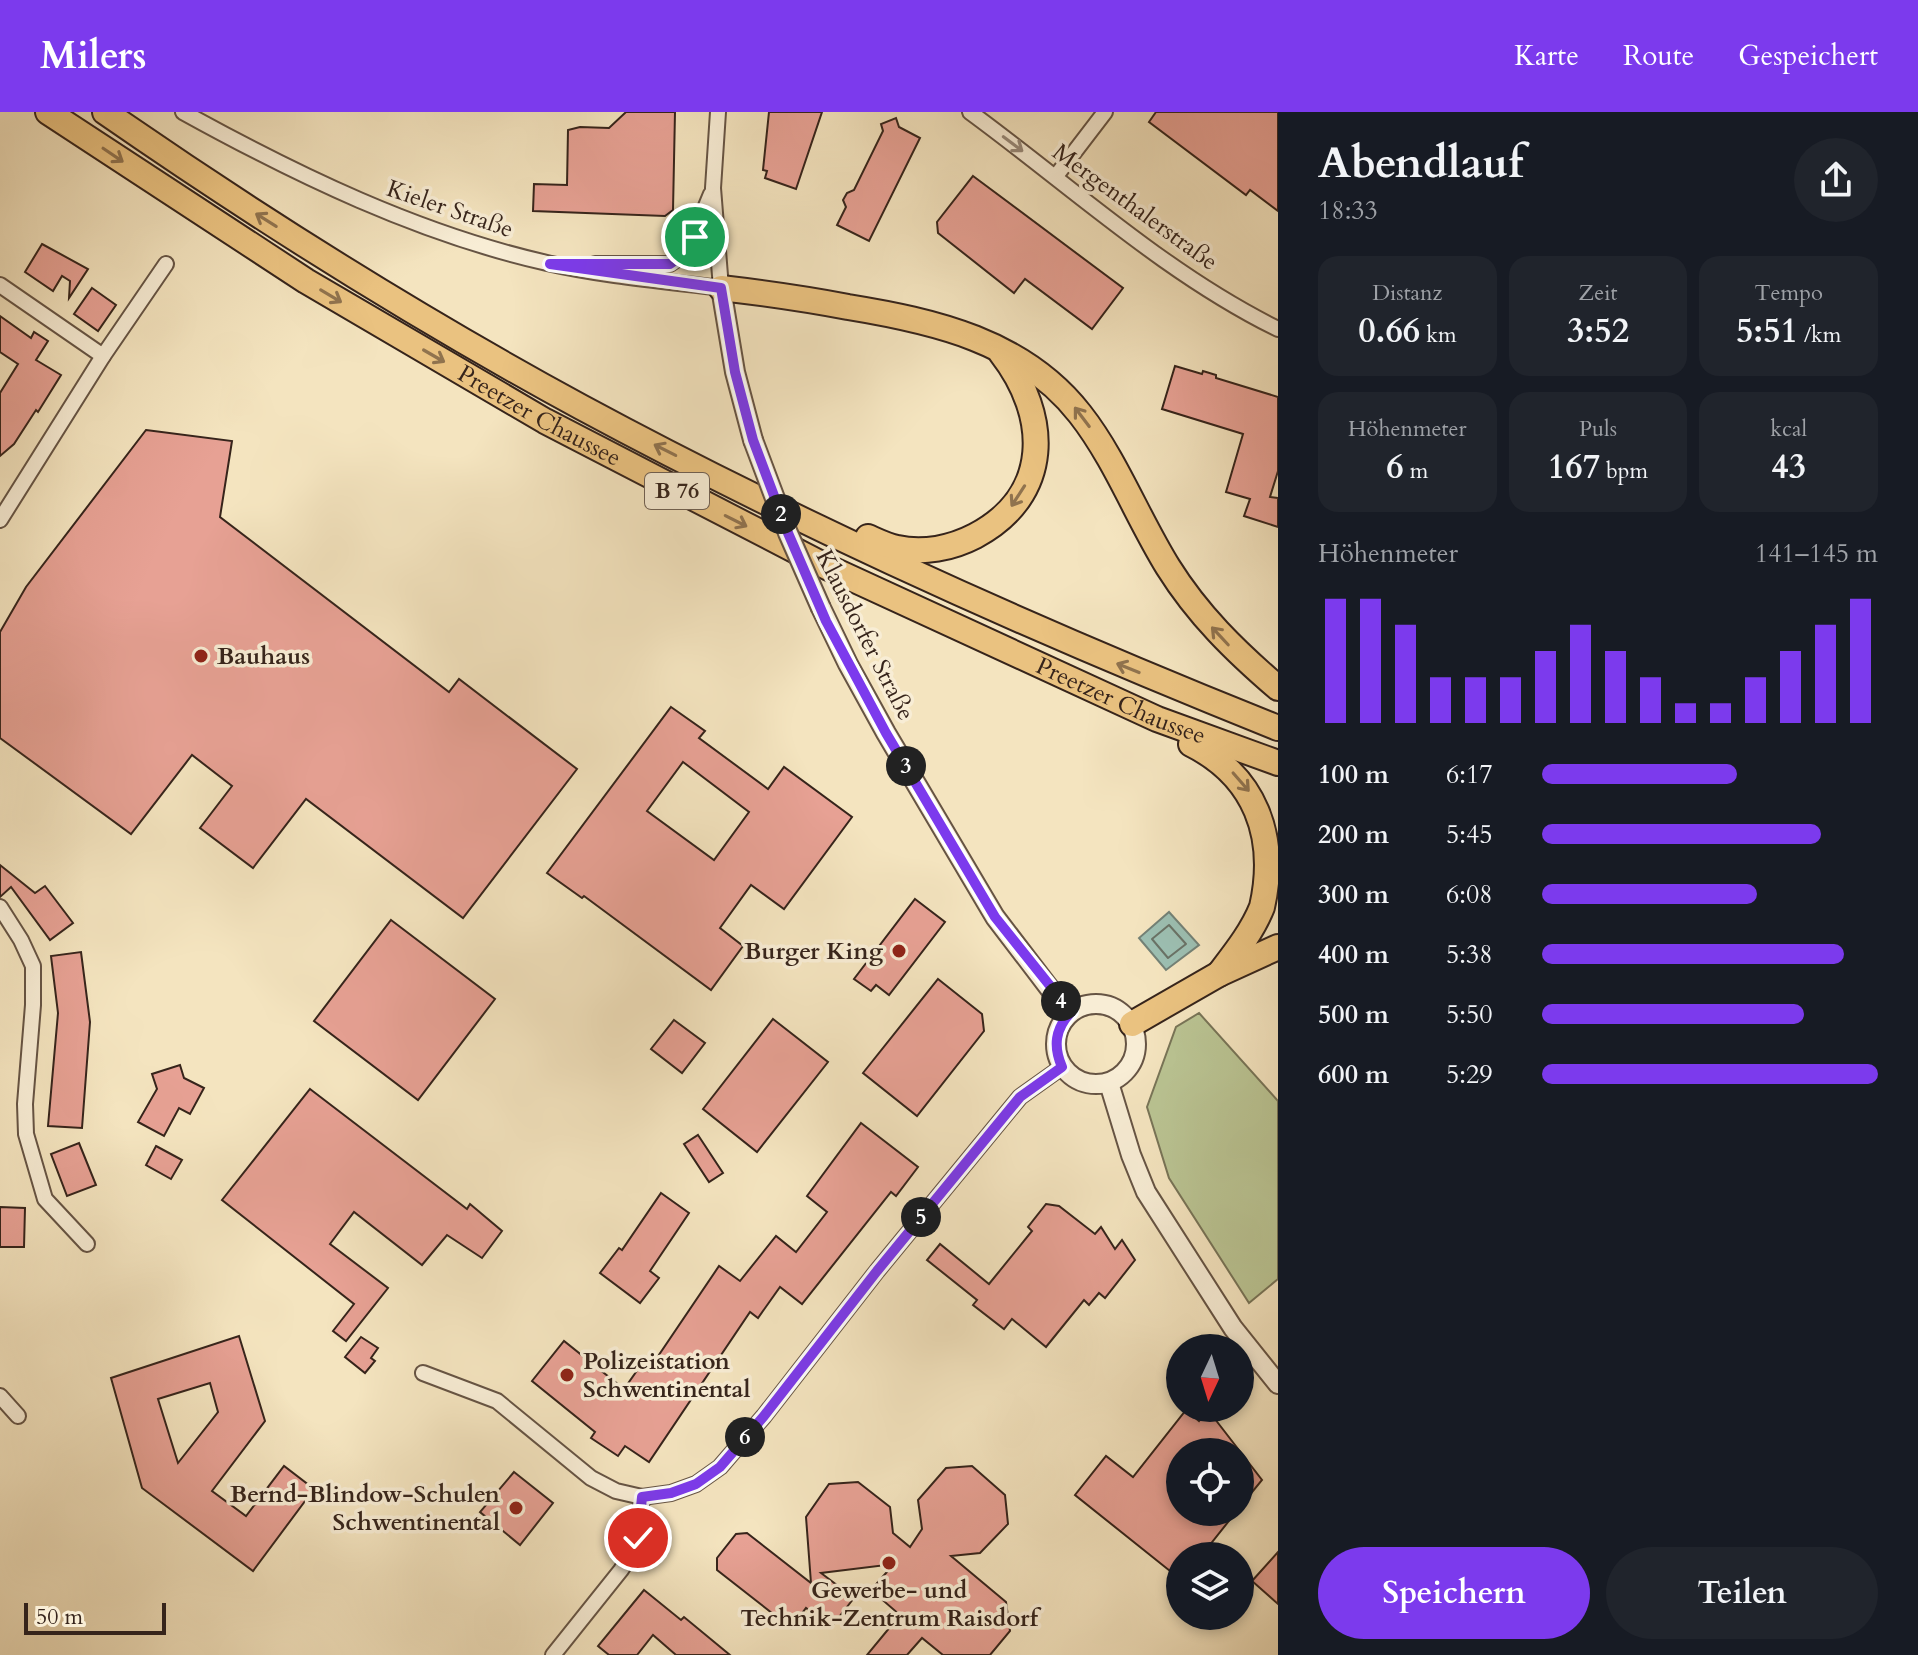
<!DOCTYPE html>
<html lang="de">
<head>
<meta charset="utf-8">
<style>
	:root { --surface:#171b24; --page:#20242c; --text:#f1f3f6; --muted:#9ea1a6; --accent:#7c3aed }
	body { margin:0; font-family:Cardo,serif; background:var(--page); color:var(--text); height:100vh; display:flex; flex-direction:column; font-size:30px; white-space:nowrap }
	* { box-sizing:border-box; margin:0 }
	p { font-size:26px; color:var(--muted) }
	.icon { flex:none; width:44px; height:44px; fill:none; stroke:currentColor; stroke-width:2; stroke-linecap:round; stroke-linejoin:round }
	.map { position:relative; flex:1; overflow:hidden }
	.details { display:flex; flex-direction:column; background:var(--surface); width:640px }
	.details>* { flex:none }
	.needle { width:52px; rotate:184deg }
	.tools { position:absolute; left:1166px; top:1222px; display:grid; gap:16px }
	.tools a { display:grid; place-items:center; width:88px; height:88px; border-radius:50%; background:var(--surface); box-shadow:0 4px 12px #0003; font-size:40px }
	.scale { position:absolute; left:24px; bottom:20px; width:142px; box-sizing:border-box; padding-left:8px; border:4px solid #36241b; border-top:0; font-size:22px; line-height:28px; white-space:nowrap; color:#36241b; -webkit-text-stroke:6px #f8edd5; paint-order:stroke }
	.pin { position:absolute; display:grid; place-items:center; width:68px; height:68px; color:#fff; margin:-34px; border:4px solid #fff; border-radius:50%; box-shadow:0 2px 8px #0007 }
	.km { position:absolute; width:40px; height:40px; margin:-20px; border-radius:50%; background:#222; color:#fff; font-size:22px; line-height:40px; text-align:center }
	.round { display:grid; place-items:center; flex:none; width:84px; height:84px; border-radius:42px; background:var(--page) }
	.head { display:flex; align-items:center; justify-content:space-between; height:136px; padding:0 40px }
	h1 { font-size:44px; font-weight:700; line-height:60px }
	.stats { display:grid; grid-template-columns:repeat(3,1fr); gap:12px; height:136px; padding:8px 40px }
	.stats div { display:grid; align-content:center; border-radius:20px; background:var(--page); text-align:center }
	.stats b { font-size:34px; font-weight:700 }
	.stats small { font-size:22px; font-weight:400 }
	.stats p { font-size:22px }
	.chart { height:224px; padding:16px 40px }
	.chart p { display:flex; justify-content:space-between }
	.chart svg { width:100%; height:144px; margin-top:8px; stroke:var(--accent); stroke-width:6 }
	.button { display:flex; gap:16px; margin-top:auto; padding:16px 40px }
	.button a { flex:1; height:92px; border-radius:48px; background:var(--accent); color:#fff; font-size:32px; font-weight:700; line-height:92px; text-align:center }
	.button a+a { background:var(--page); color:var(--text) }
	ul { padding:0 40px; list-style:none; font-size:26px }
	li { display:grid; grid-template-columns:128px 96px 1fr; align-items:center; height:60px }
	li i { height:20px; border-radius:10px; background:var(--accent) }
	header { display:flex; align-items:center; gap:48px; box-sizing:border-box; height:112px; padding:0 40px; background:var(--accent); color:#fff }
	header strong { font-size:38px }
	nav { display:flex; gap:44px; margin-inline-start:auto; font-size:28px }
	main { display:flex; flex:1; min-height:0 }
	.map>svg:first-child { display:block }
	.green { fill:#bac493; stroke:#787457; stroke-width:2 }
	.water { fill:#9cbfb2; stroke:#738176; stroke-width:2 }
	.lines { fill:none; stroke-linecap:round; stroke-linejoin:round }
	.shore { stroke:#697266; stroke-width:2 }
	.building { fill:#e7a194; stroke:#36241b; stroke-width:2; fill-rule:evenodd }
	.minor-casing { stroke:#665444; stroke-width:18 }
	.tertiary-casing { stroke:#665444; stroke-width:22 }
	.trunk-casing { stroke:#36241b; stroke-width:28 }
	.minor { stroke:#f8edd5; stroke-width:14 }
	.tertiary { stroke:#f8edd5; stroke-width:18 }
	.trunk { stroke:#eac280; stroke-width:24 }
	.tertiary-bridge-casing { stroke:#665444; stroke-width:22; stroke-linecap:butt }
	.tertiary-bridge { stroke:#f8edd5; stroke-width:18 }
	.oneway { stroke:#978878 }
	.oneway2 { stroke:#90734e }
	.route-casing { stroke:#fff; stroke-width:16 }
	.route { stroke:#7c3aed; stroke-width:10 }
	.poi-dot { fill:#8f2418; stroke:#f8edd5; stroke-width:3 }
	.labels { text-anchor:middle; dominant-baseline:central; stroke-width:7; stroke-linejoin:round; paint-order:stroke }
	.shield { fill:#f8edd5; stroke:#706053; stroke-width:2 }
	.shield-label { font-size:22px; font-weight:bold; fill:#36241b }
	.street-label { font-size:24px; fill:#36241b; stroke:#f8edd5 }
	.poi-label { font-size:24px; font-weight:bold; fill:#36241b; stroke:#f8edd5; text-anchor:start }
</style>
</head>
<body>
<header>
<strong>Milers</strong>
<nav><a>Karte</a><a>Route</a><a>Gespeichert</a></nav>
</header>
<main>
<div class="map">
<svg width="1278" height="1543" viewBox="0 0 1278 1543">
	<rect width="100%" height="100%" fill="#f4e4bf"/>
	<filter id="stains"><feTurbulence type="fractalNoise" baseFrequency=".0025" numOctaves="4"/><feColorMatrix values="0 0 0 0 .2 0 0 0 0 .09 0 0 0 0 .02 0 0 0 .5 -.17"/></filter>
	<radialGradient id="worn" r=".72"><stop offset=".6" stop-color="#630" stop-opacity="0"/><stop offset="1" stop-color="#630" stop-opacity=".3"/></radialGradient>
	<polygon class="green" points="1199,901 1278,989 1278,1167 1249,1191 1169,1066 1147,995 1176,915"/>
	<polygon class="water" points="1169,800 1199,833 1166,858 1139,826"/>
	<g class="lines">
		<polygon class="shore" points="1169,813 1186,832 1168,846 1152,827"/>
	</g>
	<g class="building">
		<polygon points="626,0 675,0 673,98 665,104 533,99 534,72 567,73 568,18 580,15 609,16"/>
		<polygon points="769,0 822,0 796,77 765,66 767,59 763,58"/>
		<polygon points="1156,0 1278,0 1278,99 1250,78 1246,83 1149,10"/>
		<polygon points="896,6 899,15 920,26 869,129 837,113 846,95 843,88 847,81 854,78 883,19 881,12"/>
		<polygon points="973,64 1123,176 1092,217 1025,167 1014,181 938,121 937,110"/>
		<polygon points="42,132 88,157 69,186 70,169 62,164 53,179 25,160"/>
		<polygon points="92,176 116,193 98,219 74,202"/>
		<polygon points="0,204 31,226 34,220 48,229 36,248 61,263 38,300 36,298 14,332 0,344 0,281 18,252 0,240"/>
		<polygon points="1175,254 1202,262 1203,259 1216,263 1216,266 1278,285 1278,359 1270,385 1278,386 1278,415 1244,404 1250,387 1226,380 1243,322 1162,297"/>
		<polygon points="146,318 232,329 220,405 449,580 459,567 577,657 463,806 306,687 253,756 200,716 232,674 192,643 131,722 0,626 0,520 26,475"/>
		<path d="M671,595L705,619L699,626L768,677L784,655L852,705L784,797L751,773L720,816L743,834L711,878L584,784L582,786L547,761ZM683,650L749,700L714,748L647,699Z"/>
		<polygon points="0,753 35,781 45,774 73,811 50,828 11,775 0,785"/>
		<polygon points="915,787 945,810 889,883 876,873 871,879 854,867"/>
		<polygon points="391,808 495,887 418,988 314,909"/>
		<polygon points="81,840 90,910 82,1016 48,1014 58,901 51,844"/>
		<polygon points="938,867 982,902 984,919 917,1004 863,961"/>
		<polygon points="773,907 828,950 757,1040 703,997"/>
		<polygon points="674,908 705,931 682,961 651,937"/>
		<polygon points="180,953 184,966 204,976 190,1002 179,996 164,1024 138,1010 157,977 152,962"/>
		<polygon points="310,977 467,1097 470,1092 502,1119 482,1146 447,1123 422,1153 354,1100 330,1132 388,1176 346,1229 333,1219 354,1192 222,1088"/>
		<polygon points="861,1011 918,1055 896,1084 891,1080 802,1192 780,1175 758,1206 750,1200 649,1350 625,1334 618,1344 591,1326 595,1320 532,1269 564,1229 624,1277 641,1253 648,1259 719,1154 740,1169 776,1124 796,1140 827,1100 807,1084"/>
		<polygon points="698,1023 723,1061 709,1070 684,1032"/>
		<polygon points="79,1031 96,1073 67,1084 51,1042"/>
		<polygon points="156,1034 182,1048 171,1067 146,1053"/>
		<polygon points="661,1081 689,1101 650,1159 659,1166 640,1191 600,1161 619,1136 622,1138"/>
		<polygon points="1046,1092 1059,1094 1095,1122 1101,1115 1115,1137 1122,1128 1135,1148 1105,1186 1099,1181 1089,1193 1084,1188 1046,1235 1012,1207 1004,1217 973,1193 977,1188 927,1148 940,1132 989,1172 1032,1119 1028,1115"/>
		<polygon points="0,1095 25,1096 24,1135 0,1135"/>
		<path d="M239,1224L265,1309L212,1379L246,1404L284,1354L314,1377L253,1459L142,1376L111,1266ZM210,1271L218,1300L178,1351L158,1287Z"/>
		<polygon points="361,1225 378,1236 371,1246 375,1249 365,1261 345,1245"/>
		<polygon points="1186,1298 1199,1309 1208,1298 1262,1368 1240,1395 1240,1340 1180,1340 1180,1400 1236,1400 1201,1444 1180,1444 1180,1467 1075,1383 1106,1344 1133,1365"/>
		<polygon points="972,1354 1005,1383 1008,1412 980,1441 951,1444 1006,1490 1010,1519 990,1543 943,1543 922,1526 907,1543 867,1543 900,1503 871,1478 894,1452 821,1461 854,1486 831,1515 806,1496 791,1516 717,1458 717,1446 736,1422 747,1421 811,1471 806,1405 829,1372 858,1370 890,1395 893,1421 910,1435 922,1417 918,1388 946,1356"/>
		<polygon points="514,1360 553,1391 520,1433 480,1400"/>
		<polygon points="1278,1440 1278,1492 1252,1469"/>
		<polygon points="644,1478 681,1508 684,1505 730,1543 676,1543 653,1523 637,1543 609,1543 598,1534"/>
	</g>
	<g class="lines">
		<defs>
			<g id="minor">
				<path d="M183,0C297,63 419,122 547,151C604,164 664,169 721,176L713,76L718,0"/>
				<path d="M970,0C1071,74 1166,162 1278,217"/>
				<polyline points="1056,64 1105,0"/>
				<polyline points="595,152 670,152 687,140 711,82"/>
				<polyline points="0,173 103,244 0,408"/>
				<polyline points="103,244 166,152"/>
				<polyline points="0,795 21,828 33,854 33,893 25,992 26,1022 45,1087 87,1132"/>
				<polyline points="423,1261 497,1289 591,1366 616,1379 642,1385 671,1381 696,1372 720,1355 764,1304 877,1159 1020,985 1062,955"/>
				<polyline points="0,1284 18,1304"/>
				<polyline points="553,1543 621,1458 637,1433 642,1385"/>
			</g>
			<g id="tertiary">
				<polyline points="721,176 735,260 753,328"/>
				<polyline points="821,496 848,552 886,621 995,805 1050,877 1071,900"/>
				<circle cx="1096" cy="932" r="40"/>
				<polyline points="1109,971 1131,1043 1146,1080 1233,1216 1278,1272"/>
			</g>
			<g id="trunk">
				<path id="s1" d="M48,0L306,169L545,309L829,456L1157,607L1278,651"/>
				<path d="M105,0C258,106 417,206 581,295C807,417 1040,521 1278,616"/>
				<path d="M721,176C764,181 806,187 848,195C934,209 1023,229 1080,302C1116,348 1137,405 1168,455C1198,503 1235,539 1278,576"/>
				<path d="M868,425C877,429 887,434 897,436C923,442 952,436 975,424C1052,383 1050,304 1001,241"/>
				<path d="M1191,632C1255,664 1278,724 1262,795C1252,820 1235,841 1219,862"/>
				<polyline points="1132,912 1219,862 1278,835"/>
			</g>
		</defs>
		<use href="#minor" class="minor-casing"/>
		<use href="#tertiary" class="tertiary-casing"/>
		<use href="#trunk" class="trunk-casing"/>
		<use href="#minor" class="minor"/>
		<use href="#tertiary" class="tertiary"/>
		<use href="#trunk" class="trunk"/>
		<defs>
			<polyline id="tertiary-bridge" points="753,328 788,421 821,496"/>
		</defs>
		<use href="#tertiary-bridge" class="tertiary-bridge-casing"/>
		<use href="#tertiary-bridge" class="tertiary-bridge"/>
	</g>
	<defs><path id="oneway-shaft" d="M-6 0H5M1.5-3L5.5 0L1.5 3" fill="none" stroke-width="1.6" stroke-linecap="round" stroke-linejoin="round" transform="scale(2)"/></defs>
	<use class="oneway" href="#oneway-shaft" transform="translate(1013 32) rotate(37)"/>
	<g class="oneway2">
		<use href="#oneway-shaft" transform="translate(113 43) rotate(34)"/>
		<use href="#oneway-shaft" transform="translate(266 108) rotate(-148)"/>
		<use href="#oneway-shaft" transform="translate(331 184) rotate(31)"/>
		<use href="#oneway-shaft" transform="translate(434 244) rotate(30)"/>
		<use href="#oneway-shaft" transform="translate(1082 305) rotate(-127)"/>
		<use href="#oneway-shaft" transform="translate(665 338) rotate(-153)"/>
		<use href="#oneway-shaft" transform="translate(1018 384) rotate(123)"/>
		<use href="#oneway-shaft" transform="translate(736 409) rotate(27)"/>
		<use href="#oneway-shaft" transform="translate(1220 524) rotate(-133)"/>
		<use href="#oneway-shaft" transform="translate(1128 556) rotate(-158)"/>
		<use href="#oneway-shaft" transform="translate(1241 670) rotate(49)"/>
	</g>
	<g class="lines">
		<defs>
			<path id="route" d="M638,1426L642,1385L671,1381L696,1372L720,1355L764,1304L877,1159L1020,985L1062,955C1053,934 1055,917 1071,900L995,805L886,621L826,509L788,421L753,328L735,260L721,176L550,152H670L687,140L695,125"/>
		</defs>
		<use href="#route" class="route-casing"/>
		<use href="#route" class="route"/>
	</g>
	<g class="poi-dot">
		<circle cx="201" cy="544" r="8"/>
		<circle cx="899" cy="839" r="8"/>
		<circle cx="567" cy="1263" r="8"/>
		<circle cx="516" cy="1396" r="8"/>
		<circle cx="889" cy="1451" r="8"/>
	</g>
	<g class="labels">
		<rect class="shield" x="645" y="361" width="64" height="36" rx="6"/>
		<g class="shield-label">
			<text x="677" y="379">B 76</text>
		</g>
		<g class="street-label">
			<text transform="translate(1135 95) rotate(36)">Mergenthalerstraße</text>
			<text transform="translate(450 97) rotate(19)">Kieler Straße</text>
			<text stroke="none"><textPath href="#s1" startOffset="578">Preetzer Chaussee</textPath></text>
			<text transform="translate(865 523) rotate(63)">Klausdorfer Straße</text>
			<text stroke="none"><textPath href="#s1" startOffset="1226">Preetzer Chaussee</textPath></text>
		</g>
		<g class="poi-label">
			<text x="217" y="544">Bauhaus</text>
			<text x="883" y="839" text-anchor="end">Burger King</text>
			<text x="583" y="1249">Polizeistation<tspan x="583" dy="28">Schwentinental</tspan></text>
			<text x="500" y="1382" text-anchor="end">Bernd-Blindow-Schulen<tspan x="500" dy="28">Schwentinental</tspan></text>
			<text x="889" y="1478" text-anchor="middle">Gewerbe- und<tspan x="889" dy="28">Technik-Zentrum Raisdorf</tspan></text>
		</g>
	</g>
	<rect width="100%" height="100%" filter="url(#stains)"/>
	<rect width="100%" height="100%" fill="url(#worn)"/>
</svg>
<div class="tools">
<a><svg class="needle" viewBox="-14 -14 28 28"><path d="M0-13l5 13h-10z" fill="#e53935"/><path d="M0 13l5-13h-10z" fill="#9ea1a6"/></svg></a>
<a><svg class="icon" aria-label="locate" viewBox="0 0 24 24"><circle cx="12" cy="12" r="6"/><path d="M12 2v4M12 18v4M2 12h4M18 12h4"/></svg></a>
<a><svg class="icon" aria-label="layers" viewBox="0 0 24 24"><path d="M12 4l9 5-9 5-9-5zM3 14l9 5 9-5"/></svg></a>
</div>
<div class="scale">50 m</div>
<div class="pin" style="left:695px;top:125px;background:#1e9e55"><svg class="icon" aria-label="arrive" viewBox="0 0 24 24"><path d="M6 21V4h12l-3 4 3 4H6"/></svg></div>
<div class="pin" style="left:638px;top:1426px;background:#d93025"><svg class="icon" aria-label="check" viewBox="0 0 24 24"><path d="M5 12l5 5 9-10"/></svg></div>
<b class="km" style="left:781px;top:402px">2</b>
<b class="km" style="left:906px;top:654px">3</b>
<b class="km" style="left:1061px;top:889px">4</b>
<b class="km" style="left:921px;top:1105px">5</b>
<b class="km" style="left:745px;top:1325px">6</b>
</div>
<section class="details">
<div class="head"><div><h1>Abendlauf</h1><p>18:33</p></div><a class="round"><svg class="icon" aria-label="share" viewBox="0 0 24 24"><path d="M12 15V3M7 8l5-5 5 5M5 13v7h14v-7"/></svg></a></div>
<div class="stats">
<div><p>Distanz</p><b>0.66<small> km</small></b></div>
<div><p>Zeit</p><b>3:52</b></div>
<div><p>Tempo</p><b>5:51<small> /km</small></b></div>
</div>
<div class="stats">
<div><p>Höhenmeter</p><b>6<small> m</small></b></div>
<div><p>Puls</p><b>167<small> bpm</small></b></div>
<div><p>kcal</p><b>43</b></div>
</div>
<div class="chart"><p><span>Höhenmeter</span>141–145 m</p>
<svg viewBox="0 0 160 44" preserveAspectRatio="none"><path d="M5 44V6M15 44V6M25 44V14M35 44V30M45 44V30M55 44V30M65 44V22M75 44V14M85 44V22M95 44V30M105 44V38M115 44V38M125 44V30M135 44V22M145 44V14M155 44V6"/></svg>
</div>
<ul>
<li><b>100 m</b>6:17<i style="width:58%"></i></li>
<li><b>200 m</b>5:45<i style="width:83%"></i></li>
<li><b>300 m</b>6:08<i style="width:64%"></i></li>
<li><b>400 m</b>5:38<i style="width:90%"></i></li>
<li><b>500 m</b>5:50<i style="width:78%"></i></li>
<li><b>600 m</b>5:29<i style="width:100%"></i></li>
</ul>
<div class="button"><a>Speichern</a><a>Teilen</a></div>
</section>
</main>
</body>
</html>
